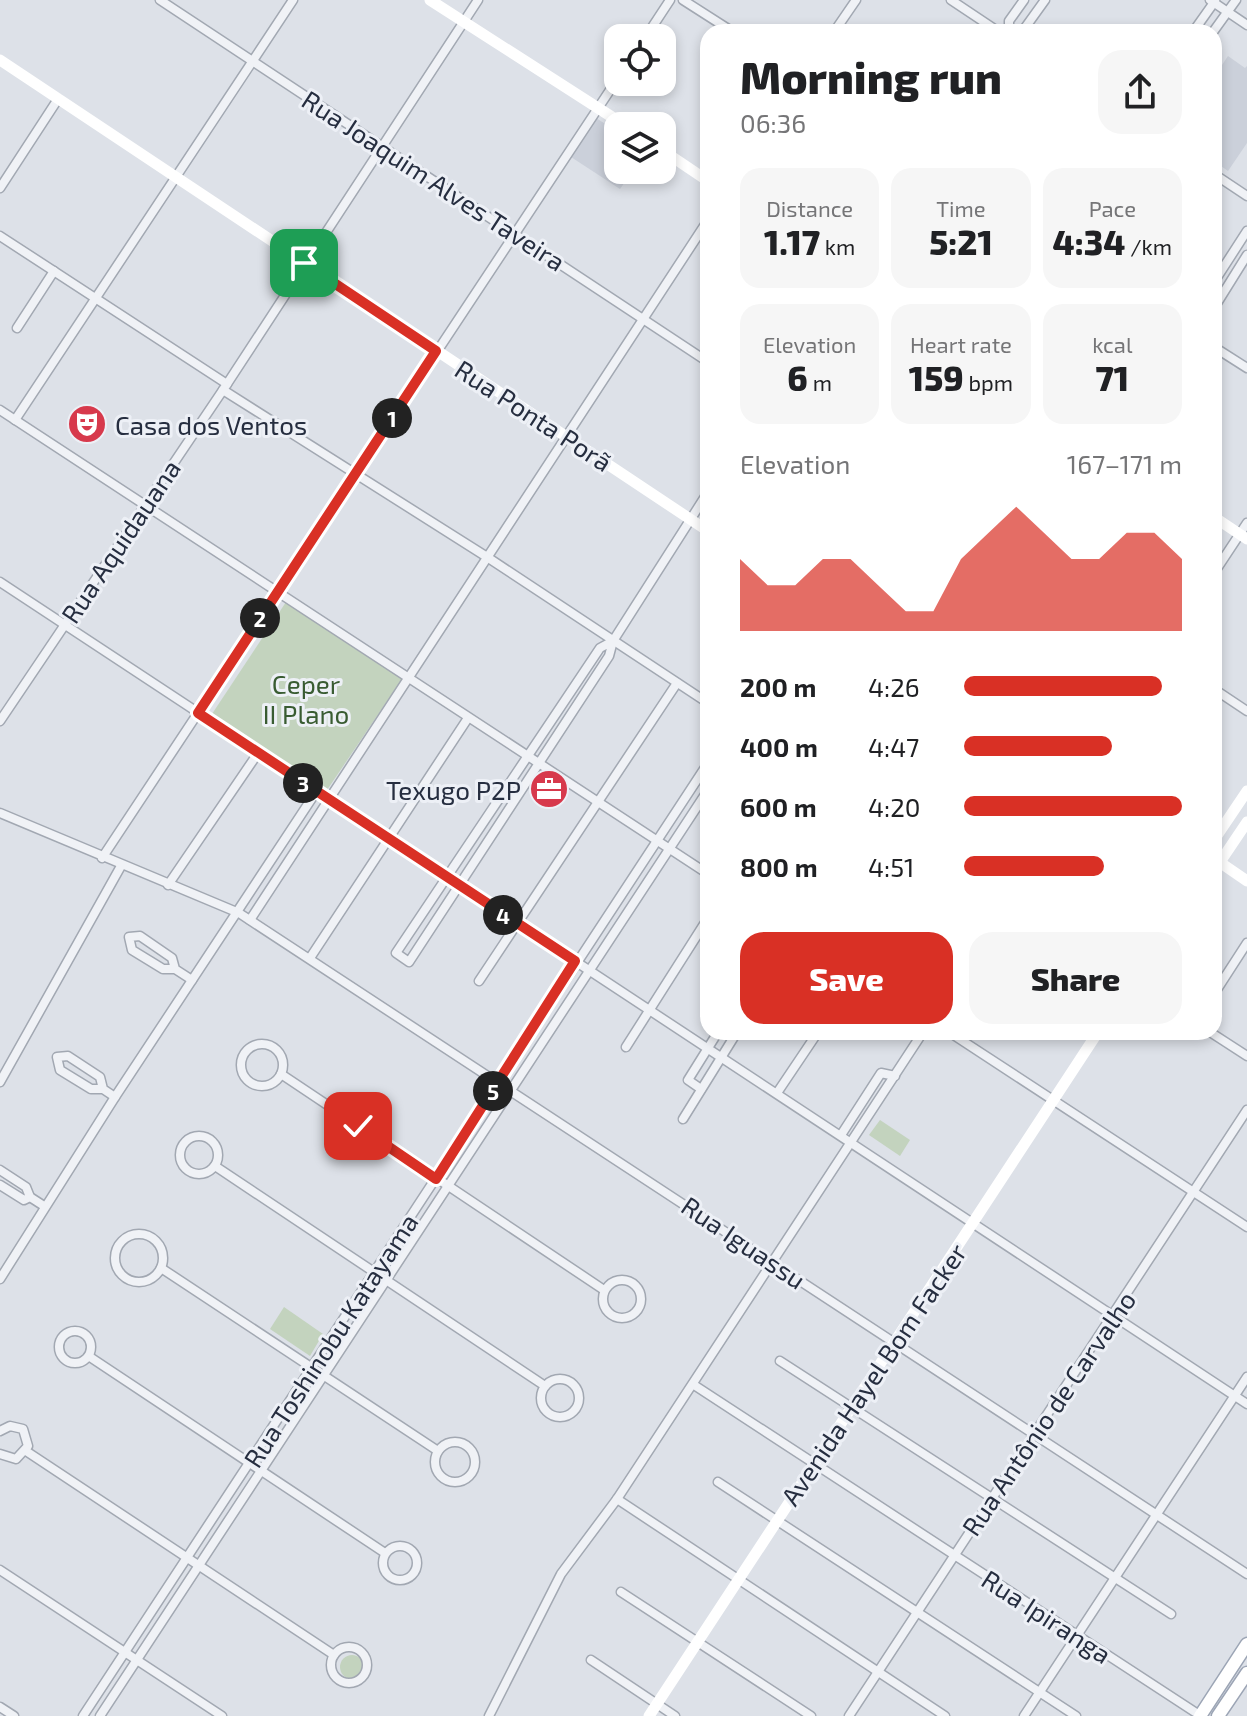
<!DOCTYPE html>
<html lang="en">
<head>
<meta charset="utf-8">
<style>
	:root { --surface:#fff; --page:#f6f6f6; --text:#202124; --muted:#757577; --accent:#d93025 }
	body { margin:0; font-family:"Exo 2",sans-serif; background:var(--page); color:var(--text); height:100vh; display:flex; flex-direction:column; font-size:30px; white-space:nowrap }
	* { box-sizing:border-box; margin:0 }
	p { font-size:26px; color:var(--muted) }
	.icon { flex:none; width:44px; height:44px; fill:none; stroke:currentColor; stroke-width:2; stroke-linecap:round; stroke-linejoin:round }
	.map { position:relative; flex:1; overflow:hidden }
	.panel { position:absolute; left:700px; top:24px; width:522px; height:1016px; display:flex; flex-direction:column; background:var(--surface); border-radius:24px; box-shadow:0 4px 12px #0003 }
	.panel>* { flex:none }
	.fabs { position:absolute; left:604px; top:24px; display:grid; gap:16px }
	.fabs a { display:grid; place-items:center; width:72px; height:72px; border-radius:16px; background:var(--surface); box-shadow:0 4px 12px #0003; font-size:40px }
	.pin { position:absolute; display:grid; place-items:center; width:68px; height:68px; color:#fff; margin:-34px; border-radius:16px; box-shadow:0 4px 12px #0006 }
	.km { position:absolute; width:40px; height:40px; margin:-20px; border-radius:50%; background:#222; color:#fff; font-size:22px; line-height:40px; text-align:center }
	.round { display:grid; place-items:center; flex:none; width:84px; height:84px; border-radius:24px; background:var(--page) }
	.summary { display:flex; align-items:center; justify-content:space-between; height:136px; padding:0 40px }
	h1 { font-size:44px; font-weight:800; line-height:60px }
	.figures { display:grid; grid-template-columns:repeat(3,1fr); gap:12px; height:136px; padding:8px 40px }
	.figures div { display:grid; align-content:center; border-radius:20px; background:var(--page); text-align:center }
	.figures b { font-size:34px; font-weight:800 }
	.figures small { font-size:22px; font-weight:400 }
	.figures p { font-size:22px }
	.chart { height:224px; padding:16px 40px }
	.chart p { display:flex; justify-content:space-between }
	.chart svg { width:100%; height:144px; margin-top:8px; fill:var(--accent); opacity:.7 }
	.action { display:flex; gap:16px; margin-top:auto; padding:16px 40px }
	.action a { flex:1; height:92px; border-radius:24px; background:var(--accent); color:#fff; font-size:32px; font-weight:800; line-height:92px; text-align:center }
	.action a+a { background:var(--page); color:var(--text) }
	ul { padding:0 40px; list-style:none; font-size:26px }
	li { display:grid; grid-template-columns:128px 96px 1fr; align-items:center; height:60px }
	li i { height:20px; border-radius:10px; background:var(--accent) }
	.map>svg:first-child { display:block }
	.built { fill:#cbd0da }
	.green { fill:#c3d3be }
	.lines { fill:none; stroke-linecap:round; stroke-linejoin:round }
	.street-casing { stroke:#a2a8b2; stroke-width:11 }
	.primary-casing { stroke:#9ca5b5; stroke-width:15 }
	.street { stroke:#f0f2f6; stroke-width:8 }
	.secondary { stroke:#fff; stroke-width:11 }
	.primary { stroke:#fff; stroke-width:12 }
	.route-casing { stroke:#fff; stroke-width:16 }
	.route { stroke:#d93025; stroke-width:10 }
	.labels { text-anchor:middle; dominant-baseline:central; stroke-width:6; stroke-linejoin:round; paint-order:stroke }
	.street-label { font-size:26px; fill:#262e40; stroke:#edf0f6 }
	.poi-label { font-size:26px; fill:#262e40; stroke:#edf0f6; text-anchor:start }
	.park-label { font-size:26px; fill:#395c32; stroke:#edf0f6 }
</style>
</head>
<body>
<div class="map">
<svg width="1247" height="1716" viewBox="0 0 1247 1716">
	<rect width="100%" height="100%" fill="#dde1e8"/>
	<g class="built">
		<polygon points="1228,56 1245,68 1247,66 1247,143 1228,171 1214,161 1214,77"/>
		<polygon points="596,118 618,132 618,170 633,170 620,189 571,157"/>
	</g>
	<g class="green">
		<polygon points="286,602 402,679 325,793 210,717"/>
		<polygon points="880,1120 910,1140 900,1156 869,1135"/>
		<polygon points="284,1307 323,1334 310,1356 270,1329"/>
		<circle cx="352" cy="1667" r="12"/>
	</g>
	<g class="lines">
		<defs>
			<g id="street">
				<polyline points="160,0 708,362"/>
				<polyline points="683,0 733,32"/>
				<polyline points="951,0 999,32"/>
				<polyline points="1210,0 1247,25"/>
				<polyline points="834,32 856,0"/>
				<polyline points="1009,32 1009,21 1024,0"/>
				<polyline points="1022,32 1045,0"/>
				<polyline points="1193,32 1215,1"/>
				<polyline points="1213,32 1236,0"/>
				<polyline points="645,38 670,0"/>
				<polyline points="1214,174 1247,196"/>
				<polyline points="0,188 58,99"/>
				<polyline points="0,236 227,384"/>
				<polyline points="1214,282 1247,231"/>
				<polyline points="1214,308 1247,255"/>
				<polyline points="17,328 54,271"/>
				<polyline points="1214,347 1247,368"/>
				<polyline points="223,390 487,557 708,703"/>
				<polyline points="0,410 708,874"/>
				<polyline points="15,420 293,0"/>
				<polyline points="1214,573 1247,523"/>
				<polyline points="0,582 1247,1404"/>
				<polyline points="613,641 600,648 396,953 409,962 609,656 613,641 708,492"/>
				<polyline points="1214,689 1247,711"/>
				<polyline points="0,721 227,384 478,0"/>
				<polyline points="0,813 239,913 1247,1574"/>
				<polyline points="102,858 618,78"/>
				<polyline points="168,885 258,753"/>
				<polyline points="250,920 708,220"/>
				<polyline points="310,958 468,718"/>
				<polyline points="175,969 172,958 140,936 129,937 132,950 163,969 175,969 192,980"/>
				<polyline points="479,981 677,683"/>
				<polyline points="1214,994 1247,943"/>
				<polyline points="949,1032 1247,1227"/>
				<polyline points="1210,1032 1247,1056"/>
				<circle cx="262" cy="1065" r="21"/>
				<polyline points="626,1047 708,918"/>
				<polyline points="281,1074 604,1290"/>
				<polyline points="0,1082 121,866"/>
				<polyline points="103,1089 100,1077 68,1056 57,1057 60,1070 91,1089 103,1089 115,1097"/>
				<polyline points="701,1089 688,1080 718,1032"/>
				<polyline points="777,1093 818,1032"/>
				<polyline points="683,1119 737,1032"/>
				<polyline points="841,1135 881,1073 895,1076"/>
				<circle cx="199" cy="1155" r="19"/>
				<polyline points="215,1166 545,1386"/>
				<polyline points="0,1170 26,1187 30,1197 44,1206"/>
				<polyline points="0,1185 24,1200 30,1197"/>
				<circle cx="139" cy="1258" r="24"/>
				<polyline points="161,1268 438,1451"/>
				<polyline points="0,1279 115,1097 316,792"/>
				<circle cx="622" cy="1299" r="19"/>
				<circle cx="75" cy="1347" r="16"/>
				<polyline points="90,1357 385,1553"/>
				<polyline points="780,1361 1171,1614"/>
				<circle cx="560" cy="1398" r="19"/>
				<polyline points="694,1385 1201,1716"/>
				<polyline points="0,1431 10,1426 23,1429 28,1446 16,1459 0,1454"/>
				<circle cx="455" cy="1462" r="20"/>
				<polyline points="26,1451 334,1655"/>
				<polyline points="718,1482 1076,1716"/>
				<polyline points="617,1499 945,1716"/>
				<circle cx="400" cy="1563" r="17"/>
				<polyline points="0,1570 222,1716"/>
				<polyline points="621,1592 811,1716"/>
				<circle cx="349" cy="1665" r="18"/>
				<polyline points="591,1660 675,1716"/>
				<polyline points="0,1707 14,1716"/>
				<polyline points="83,1716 708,763"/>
				<polyline points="100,1716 708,790"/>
				<polyline points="489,1716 561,1574 617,1499 923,1032"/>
				<polyline points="849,1716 1247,1110"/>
				<polyline points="1024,1716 1247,1377"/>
			</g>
			<g id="primary">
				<polyline points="1200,1716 1247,1644"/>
				<polyline points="1218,1716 1247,1673"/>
			</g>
		</defs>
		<use href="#street" class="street-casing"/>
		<use href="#primary" class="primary-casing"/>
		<use href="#street" class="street"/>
		<g class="secondary">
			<polyline points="430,0 626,126"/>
			<polyline points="0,60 708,531"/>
			<polyline points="662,150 708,181"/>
			<polyline points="1214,517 1247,539"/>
			<polyline points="1214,840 1247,791"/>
			<polyline points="1215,859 1247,881"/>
			<polyline points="1214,871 1247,822"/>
			<polyline points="649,1716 1098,1032"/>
		</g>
		<use href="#primary" class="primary"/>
	</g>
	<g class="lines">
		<defs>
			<polyline id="route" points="304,263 436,351 198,713 575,961 436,1179 358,1126"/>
		</defs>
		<use href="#route" class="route-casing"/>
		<use href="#route" class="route"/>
	</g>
	<defs>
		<symbol id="theatre-disc" viewBox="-11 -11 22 22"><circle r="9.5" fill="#d7394c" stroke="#edf0f6"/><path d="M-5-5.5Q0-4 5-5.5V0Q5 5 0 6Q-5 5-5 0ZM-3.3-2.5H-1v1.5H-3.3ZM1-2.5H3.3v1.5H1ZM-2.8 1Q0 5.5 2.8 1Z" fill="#fff"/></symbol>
		<symbol id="office-disc" viewBox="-11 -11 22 22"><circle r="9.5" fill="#d7394c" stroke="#edf0f6"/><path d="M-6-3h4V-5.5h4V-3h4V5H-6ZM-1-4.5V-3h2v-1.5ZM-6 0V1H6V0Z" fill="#fff"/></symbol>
	</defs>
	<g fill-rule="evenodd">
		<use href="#theatre-disc" x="65" y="402" width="44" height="44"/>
		<use href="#office-disc" x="527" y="767" width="44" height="44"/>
	</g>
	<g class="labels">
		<g class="street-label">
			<text transform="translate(434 180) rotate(33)">Rua Joaquim Alves Taveira</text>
			<text transform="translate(534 415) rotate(33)">Rua Ponta Porã</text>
			<text transform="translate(120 541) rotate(-56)">Rua Aquidauana</text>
			<text transform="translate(744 1242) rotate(34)">Rua Iguassu</text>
			<text transform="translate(330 1340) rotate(-57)">Rua Toshinobu Katayama</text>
			<text transform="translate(873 1374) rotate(-56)">Avenida Hayel Bom Facker</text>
			<text transform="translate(1048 1413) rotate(-56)">Rua Antônio de Carvalho</text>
			<text transform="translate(1047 1616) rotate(33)">Rua Ipiranga</text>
		</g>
		<g class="poi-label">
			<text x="115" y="424">Casa dos Ventos</text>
			<text x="521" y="789" text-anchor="end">Texugo P2P</text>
		</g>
		<g class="park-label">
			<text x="306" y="683">Ceper<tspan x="306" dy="30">II Plano</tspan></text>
		</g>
	</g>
</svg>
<div class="fabs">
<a><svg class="icon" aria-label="locate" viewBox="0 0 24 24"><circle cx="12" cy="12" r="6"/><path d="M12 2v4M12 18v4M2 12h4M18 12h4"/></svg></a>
<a><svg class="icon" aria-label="layers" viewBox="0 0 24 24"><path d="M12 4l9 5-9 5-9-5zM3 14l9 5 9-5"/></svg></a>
</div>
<div class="pin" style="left:304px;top:263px;background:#1e9e55"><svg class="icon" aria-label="arrive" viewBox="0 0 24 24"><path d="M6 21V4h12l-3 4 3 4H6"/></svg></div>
<div class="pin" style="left:358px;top:1126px;background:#d93025"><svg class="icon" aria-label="check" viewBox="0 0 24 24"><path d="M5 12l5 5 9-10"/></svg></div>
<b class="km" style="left:392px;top:418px">1</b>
<b class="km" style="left:260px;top:618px">2</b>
<b class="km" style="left:303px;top:783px">3</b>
<b class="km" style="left:503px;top:915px">4</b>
<b class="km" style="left:493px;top:1091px">5</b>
<section class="panel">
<div class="summary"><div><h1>Morning run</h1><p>06:36</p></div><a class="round"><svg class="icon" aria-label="share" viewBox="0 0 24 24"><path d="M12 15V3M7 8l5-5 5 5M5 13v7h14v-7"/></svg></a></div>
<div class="figures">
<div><p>Distance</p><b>1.17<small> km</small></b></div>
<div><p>Time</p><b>5:21</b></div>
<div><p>Pace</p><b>4:34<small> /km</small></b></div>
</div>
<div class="figures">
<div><p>Elevation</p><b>6<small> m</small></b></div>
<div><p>Heart rate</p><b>159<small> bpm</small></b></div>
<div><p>kcal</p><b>71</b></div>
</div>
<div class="chart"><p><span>Elevation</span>167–171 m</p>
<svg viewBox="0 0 160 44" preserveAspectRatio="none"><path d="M0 44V22L10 30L20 30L30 22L40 22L50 30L60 38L70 38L80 22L90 14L100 6L110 14L120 22L130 22L140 14L150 14L160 22V44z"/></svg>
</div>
<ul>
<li><b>200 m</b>4:26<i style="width:91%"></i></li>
<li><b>400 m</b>4:47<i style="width:68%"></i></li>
<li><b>600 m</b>4:20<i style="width:100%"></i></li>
<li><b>800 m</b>4:51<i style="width:64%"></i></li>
</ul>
<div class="action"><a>Save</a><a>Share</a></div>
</section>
</div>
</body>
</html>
